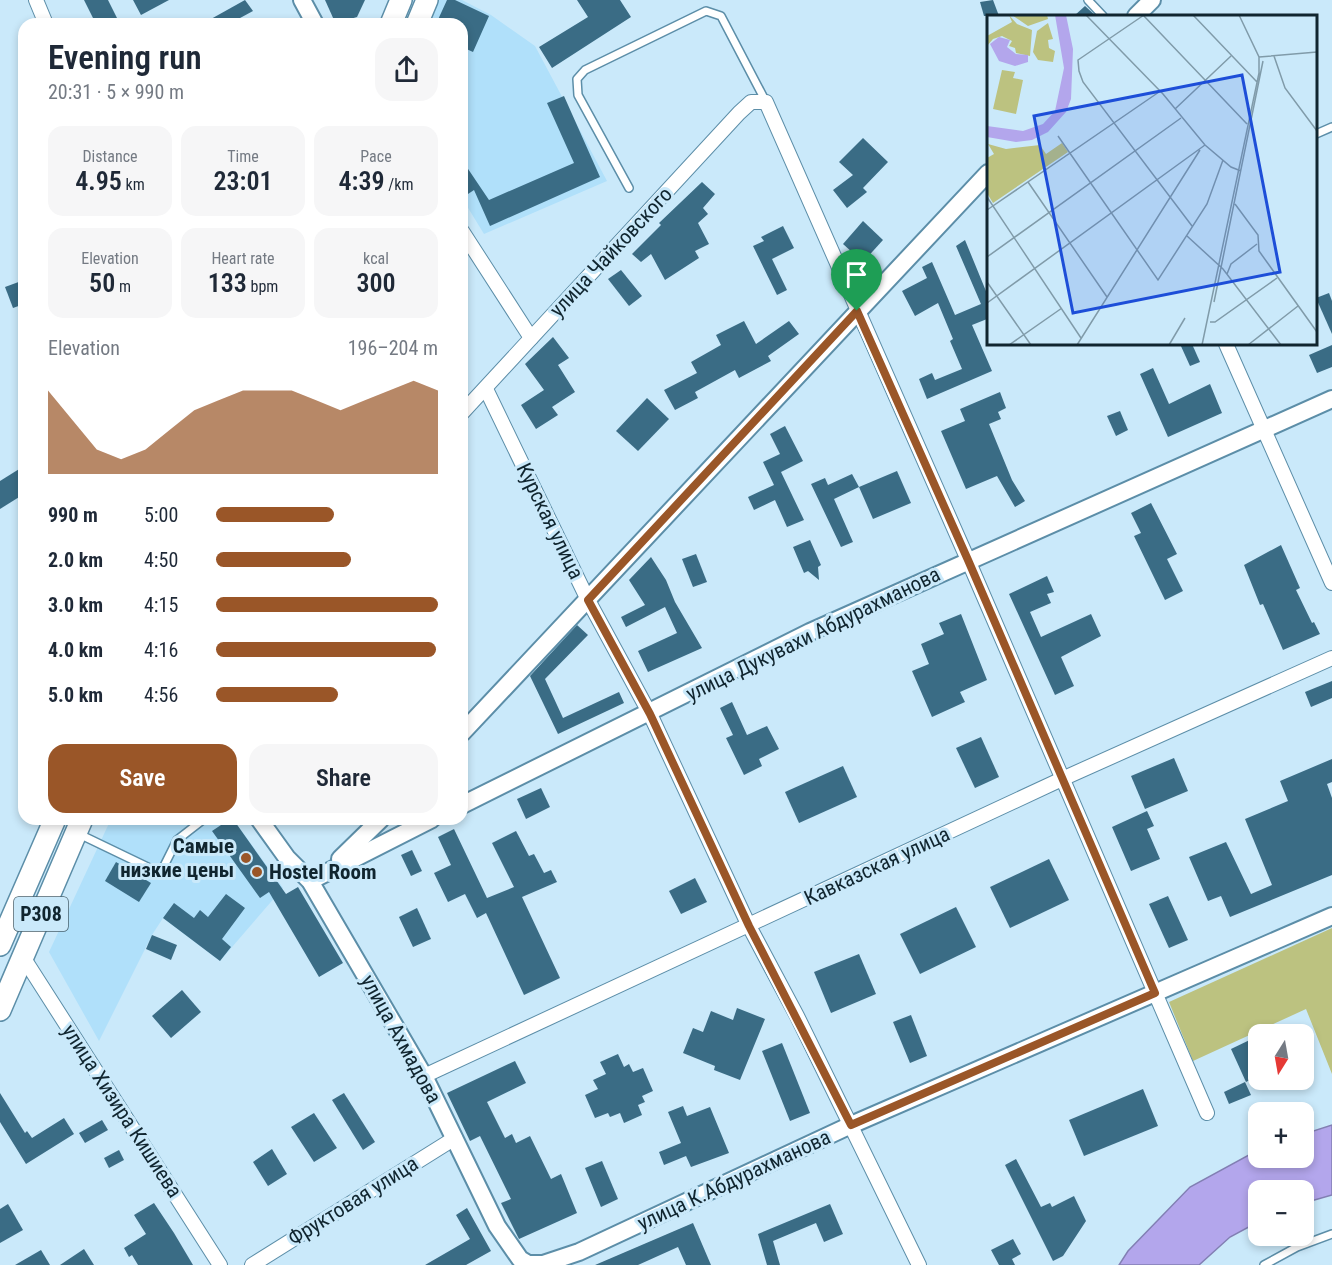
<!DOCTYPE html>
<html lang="en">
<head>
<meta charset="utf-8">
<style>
	:root { --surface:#fff; --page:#f6f6f7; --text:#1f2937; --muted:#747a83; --accent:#9a5628 }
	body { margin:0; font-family:"Roboto Condensed",sans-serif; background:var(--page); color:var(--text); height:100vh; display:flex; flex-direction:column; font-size:22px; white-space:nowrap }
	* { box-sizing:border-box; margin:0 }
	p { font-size:20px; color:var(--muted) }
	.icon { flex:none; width:33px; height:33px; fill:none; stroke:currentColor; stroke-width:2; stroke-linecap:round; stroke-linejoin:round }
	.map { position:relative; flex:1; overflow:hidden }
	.details { position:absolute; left:18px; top:18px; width:450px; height:807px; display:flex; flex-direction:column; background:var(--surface); border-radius:18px; box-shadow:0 3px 9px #0003 }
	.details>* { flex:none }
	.needle { width:39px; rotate:191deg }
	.controls { position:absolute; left:1248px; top:1024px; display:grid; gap:12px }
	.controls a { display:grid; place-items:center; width:66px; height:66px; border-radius:12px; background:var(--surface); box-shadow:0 3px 9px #0003; font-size:30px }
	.pin { position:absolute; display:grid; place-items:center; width:51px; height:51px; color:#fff; margin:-62px -26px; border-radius:50% 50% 50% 0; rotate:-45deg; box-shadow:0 0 6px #0007 }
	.pin .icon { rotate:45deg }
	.round { display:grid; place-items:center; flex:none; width:63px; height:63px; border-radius:18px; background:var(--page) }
	.overview { display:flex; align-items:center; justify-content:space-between; height:102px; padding:0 30px }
	h1 { font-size:33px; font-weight:600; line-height:45px }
	.stats { display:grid; grid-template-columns:repeat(3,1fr); gap:9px; height:102px; padding:6px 30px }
	.stats div { display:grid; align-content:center; border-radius:15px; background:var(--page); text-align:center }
	.stats b { font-size:26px; font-weight:600 }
	.stats small { font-size:16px; font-weight:400 }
	.stats p { font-size:16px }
	.chart { height:168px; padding:12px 30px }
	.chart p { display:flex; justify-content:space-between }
	.chart svg { width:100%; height:108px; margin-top:6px; fill:var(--accent); opacity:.7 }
	.cta { display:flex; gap:12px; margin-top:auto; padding:12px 30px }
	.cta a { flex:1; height:69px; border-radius:18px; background:var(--accent); color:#fff; font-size:24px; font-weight:600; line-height:69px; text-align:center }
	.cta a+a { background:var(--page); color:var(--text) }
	ul { padding:0 30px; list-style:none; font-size:20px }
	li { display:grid; grid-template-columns:96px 72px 1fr; align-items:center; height:45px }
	li i { height:15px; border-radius:8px; background:var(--accent) }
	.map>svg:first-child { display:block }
	.built { fill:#b0e0fa }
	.green { fill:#bcc280 }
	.water { fill:#b3a6ec; stroke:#827fb3; stroke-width:1.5 }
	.building { fill:#3a6c85 }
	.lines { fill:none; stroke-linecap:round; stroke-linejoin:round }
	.service-casing { stroke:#5c8ea8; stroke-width:10 }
	.minor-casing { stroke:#5c8ea8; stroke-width:16 }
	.tertiary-casing { stroke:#5c8ea8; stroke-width:20 }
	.primary-casing { stroke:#5c8ea8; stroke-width:24 }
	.service { stroke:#fff; stroke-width:7 }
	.minor { stroke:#fff; stroke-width:14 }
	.tertiary { stroke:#fff; stroke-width:16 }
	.primary { stroke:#fff; stroke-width:21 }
	.route-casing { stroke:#fff; stroke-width:12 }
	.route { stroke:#9a5628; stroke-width:8 }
	.poi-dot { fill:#9a5628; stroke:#cae9fa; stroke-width:2 }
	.labels { text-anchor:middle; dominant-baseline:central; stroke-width:6; stroke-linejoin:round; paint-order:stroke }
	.shield { fill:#cae9fa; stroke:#48606c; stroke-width:1.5 }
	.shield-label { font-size:20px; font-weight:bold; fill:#10252f }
	.street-label { font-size:21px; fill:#10252f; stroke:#cae9fa }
	.poi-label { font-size:21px; font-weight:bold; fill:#10252f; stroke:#cae9fa; text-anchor:end }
	.inset-road { fill:none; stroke:#809ba9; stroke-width:1.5 }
	.view { fill:#1d4ed8; fill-opacity:0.15; stroke:#1d4ed8; stroke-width:3 }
	.inset-edge { fill:none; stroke:#10252f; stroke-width:3 }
</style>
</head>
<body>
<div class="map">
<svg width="1332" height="1265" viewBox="0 0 1332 1265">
	<rect width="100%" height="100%" fill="#cae9fa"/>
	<g class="built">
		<polygon points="438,0 462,0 491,15 535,46 607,181 484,234 462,198 462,24 429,24"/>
		<polygon points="111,819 233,819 283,888 220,961 163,918 152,935 99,1041 49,952"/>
	</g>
	<polygon class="green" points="1332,928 1332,1074 1306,1009 1193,1061 1169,1002"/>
	<polygon class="water" points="1332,1125 1332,1195 1304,1203 1304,1191 1258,1191 1258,1222 1230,1237 1199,1265 1119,1265 1128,1251 1190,1187 1258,1150 1258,1158 1304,1158 1304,1134"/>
	<g class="building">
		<polygon points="84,0 108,0 120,24 96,24"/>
		<polygon points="133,0 169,0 141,15"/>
		<polygon points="245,0 253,11 229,24 202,24"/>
		<polygon points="325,0 365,0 357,17 340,22 334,20"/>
		<polygon points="447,0 455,0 489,16 473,52 462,47 462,24 436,24"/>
		<polygon points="577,0 620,0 631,17 552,68 539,47 588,17"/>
		<polygon points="993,0 999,16 984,16 980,2"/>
		<polygon points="1085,6 1096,16 1074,16"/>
		<polygon points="564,96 600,177 490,226 474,190 462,198 462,160 489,200 574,163 547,103"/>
		<polygon points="863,138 888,162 863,188 867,192 847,208 833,190 853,175 839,162"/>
		<polygon points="702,182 715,194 703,208 708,214 698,223 709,244 695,251 699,258 665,280 651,254 641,262 632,254 661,225 659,223"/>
		<polygon points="863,221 883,240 863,262 843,244"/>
		<polygon points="783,226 794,248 772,259 787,290 777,295 753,246 764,241 761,237"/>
		<polygon points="965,240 988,296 988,323 987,319 972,325 992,371 927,399 919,379 932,373 935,380 962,369 950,341 953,339 938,303 915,316 902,291 927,278 922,267 932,262 955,315 981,304 956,246"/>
		<polygon points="621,270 642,296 629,306 608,279"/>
		<polygon points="24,280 24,304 13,308 5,287"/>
		<polygon points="1329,293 1332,301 1332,334 1316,298"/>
		<polygon points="744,321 756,344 789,321 799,334 768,356 771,361 739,378 735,370 695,392 698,398 675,410 664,390 697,373 691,362 721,345 716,335"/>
		<polygon points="553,337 569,358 558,365 575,392 552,407 558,415 536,429 521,405 544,390 525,364"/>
		<polygon points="1180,344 1192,344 1200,362 1190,366"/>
		<polygon points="1332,345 1332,367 1317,373 1309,355"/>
		<polygon points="1153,368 1169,404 1210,384 1222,413 1168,437 1140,374"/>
		<polygon points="1000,392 1006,408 998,412 1001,419 989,424 1012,480 1025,501 1015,507 997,476 966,489 941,431 965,421 960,409"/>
		<polygon points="647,398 669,419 638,451 616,431"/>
		<polygon points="1120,411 1128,430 1116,436 1107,416"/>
		<polygon points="785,426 803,461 781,472 804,520 787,527 775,500 754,510 748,497 774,485 763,462 780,454 770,434"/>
		<polygon points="24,466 24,494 0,509 0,481"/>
		<polygon points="897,471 911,503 873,519 859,487"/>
		<polygon points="852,474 859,487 834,499 853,542 841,547 811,484 825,478 828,485"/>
		<polygon points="1151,503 1177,554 1167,559 1183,591 1165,600 1134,536 1141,533 1131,513"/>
		<polygon points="810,540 821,565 818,567 819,580 808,571 804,573 793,547"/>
		<polygon points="1281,545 1300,588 1296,590 1312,623 1314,622 1320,634 1283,650 1263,604 1260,605 1244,565"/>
		<polygon points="696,554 707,582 693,587 682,559"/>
		<polygon points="651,557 666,580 675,602 702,648 648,672 638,651 677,633 665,607 626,627 621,617 645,605 629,580"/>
		<polygon points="1047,576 1054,592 1047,594 1051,603 1030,612 1041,637 1091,614 1101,636 1061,657 1074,686 1055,695 1009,594"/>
		<polygon points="961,614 987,680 960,692 965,702 932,717 912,671 929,664 921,644 944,634 939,623"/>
		<polygon points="577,625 588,635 545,679 563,718 619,692 624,703 558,734 530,676"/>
		<polygon points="1332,681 1332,698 1311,707 1305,692"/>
		<polygon points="732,702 747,735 767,726 779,749 759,759 762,766 744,775 726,738 733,735 720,708"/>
		<polygon points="981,737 999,777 975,788 956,748"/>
		<polygon points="1174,758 1188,791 1145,809 1131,776"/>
		<polygon points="1332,759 1332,782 1327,784 1332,798 1332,875 1230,917 1221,896 1208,901 1189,857 1226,842 1251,894 1272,885 1245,819 1288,801 1280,781"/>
		<polygon points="843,766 857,797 799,823 785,792"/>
		<polygon points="541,788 550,807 526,819 517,799"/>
		<polygon points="1147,811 1154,826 1147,829 1160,859 1131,871 1112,827"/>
		<polygon points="230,819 233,819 286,894 298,887 343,963 319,977 269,892 260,898 212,831"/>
		<polygon points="454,829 487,898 514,887 492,843 516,831 529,856 534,854 544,873 551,870 557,882 522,897 560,978 524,995 486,913 477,918 465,894 448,902 434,873 451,865 438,837"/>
		<polygon points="412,850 422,871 411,876 401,855"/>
		<polygon points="1049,859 1069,900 1010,928 990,887"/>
		<polygon points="116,862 151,883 139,902 105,881"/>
		<polygon points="695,878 707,902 681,914 669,891"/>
		<polygon points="226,894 245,908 222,939 231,947 220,961 163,918 174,903 194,918 200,910 208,917"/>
		<polygon points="1168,896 1188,940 1169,948 1149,904"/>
		<polygon points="956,907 976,947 920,974 900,934"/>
		<polygon points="417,908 431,939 413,947 399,917"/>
		<polygon points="152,935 177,945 171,960 146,949"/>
		<polygon points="859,954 876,994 831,1013 814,972"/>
		<polygon points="182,990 201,1012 171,1038 152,1016"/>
		<polygon points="737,1008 765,1019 740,1080 714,1070 715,1066 683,1053 693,1028 703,1032 711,1011 733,1020"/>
		<polygon points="911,1015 927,1056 910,1063 893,1022"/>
		<polygon points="1258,1036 1258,1076 1246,1082 1231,1049"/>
		<polygon points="782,1043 810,1113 790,1121 762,1051"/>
		<polygon points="618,1054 624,1067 629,1064 633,1072 643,1068 653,1091 642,1096 645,1102 638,1105 642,1115 624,1123 620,1113 610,1117 608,1113 595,1118 585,1095 598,1089 593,1080 606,1074 600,1062"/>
		<polygon points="515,1061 526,1083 487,1102 505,1138 512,1134 516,1143 530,1136 551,1179 561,1174 577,1213 519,1239 501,1203 511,1199 480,1136 470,1141 447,1093"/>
		<polygon points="1245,1082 1251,1095 1229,1104 1224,1092"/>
		<polygon points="1143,1089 1158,1126 1084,1156 1069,1120"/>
		<polygon points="0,1093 25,1133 27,1131 32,1138 64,1118 74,1134 26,1164 0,1122"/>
		<polygon points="344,1093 375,1142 363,1150 332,1100"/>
		<polygon points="683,1106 687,1116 710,1107 729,1153 691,1167 686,1156 664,1165 659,1152 681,1143 668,1112"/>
		<polygon points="314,1113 337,1148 314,1162 291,1127"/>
		<polygon points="102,1120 108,1130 85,1143 79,1133"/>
		<polygon points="272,1149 287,1174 268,1186 253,1162"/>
		<polygon points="119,1150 124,1160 109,1168 104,1158"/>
		<polygon points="1016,1159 1041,1207 1050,1203 1052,1207 1074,1196 1086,1221 1063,1256 1053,1261 1005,1165"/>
		<polygon points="602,1161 618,1199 601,1207 585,1168"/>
		<polygon points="154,1203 174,1233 193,1265 138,1265 132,1255 129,1257 124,1248 146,1234 134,1215"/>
		<polygon points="8,1204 23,1230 0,1243 0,1209"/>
		<polygon points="830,1204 843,1234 824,1242 816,1223 773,1241 780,1265 767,1265 758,1234"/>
		<polygon points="467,1208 491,1251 466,1265 425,1265 470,1239 456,1215"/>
		<polygon points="693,1223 711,1265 686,1265 678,1247 638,1265 595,1265"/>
		<polygon points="1013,1239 1021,1254 1012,1259 1015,1265 999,1265 991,1250"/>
		<polygon points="84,1249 94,1265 60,1265"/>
		<polygon points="41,1250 50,1265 15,1265"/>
	</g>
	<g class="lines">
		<defs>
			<g id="service">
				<polyline points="1088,0 1103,16"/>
				<polyline points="1316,134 1332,127"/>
				<polyline points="629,188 578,95 577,79 585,70 706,11 721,16 766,102"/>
				<polyline points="79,834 158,872 163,868 177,840 204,819"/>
				<polyline points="1264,1265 1297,1247 1332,1234"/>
			</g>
			<g id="minor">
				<polyline points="36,0 46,24"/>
				<polyline points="462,231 531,338"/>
				<polyline points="1226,344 1332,583"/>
				<polyline points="486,389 588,600 650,714 749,926 797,1016 919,1265"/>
				<polyline points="462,413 739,113 751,102 766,102 968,560 1207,1113"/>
				<polyline points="23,957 220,1265"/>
				<polyline points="424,1076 1062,779 1332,658"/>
				<polyline points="252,1265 455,1138"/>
			</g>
			<g id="tertiary">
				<polyline points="302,0 315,24"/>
				<polyline points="1136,16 1152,0"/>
				<polyline points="462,733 988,173"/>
				<polyline points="462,805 810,632 1332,399"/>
				<polyline points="259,819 287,858 310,881 424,1076 497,1226 520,1259 530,1265"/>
				<polyline points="340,859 381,819"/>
				<polyline points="310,881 432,819"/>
				<polyline points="530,1264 543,1264 579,1252 851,1125 1332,916"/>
			</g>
			<g id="primary">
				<polyline points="391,24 401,0"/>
				<polyline points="417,24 427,0"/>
				<polyline points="0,945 55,819"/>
				<polyline points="0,1010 82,819"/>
			</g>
		</defs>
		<use href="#service" class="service-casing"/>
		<use href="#minor" class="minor-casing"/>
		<use href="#tertiary" class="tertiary-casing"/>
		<use href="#primary" class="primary-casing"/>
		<use href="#service" class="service"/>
		<use href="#minor" class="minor"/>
		<use href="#tertiary" class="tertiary"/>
		<use href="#primary" class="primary"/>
	</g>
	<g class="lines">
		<defs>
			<polygon id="route" points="857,311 968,560 1155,993 851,1125 749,926 650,714 588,600"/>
		</defs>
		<use href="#route" class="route-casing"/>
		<use href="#route" class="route"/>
	</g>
	<g class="poi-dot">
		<circle cx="246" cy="858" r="6"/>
		<circle cx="257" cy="872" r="6"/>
	</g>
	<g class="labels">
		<rect class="shield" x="14" y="897" width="54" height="34" rx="4.5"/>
		<g class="shield-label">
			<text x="41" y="914">P308</text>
		</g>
		<g class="street-label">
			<text transform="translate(611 252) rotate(-47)">улица Чайковского</text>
			<text transform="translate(550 521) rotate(64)">Курская улица</text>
			<text transform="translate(813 634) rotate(-26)">улица Дукувахи Абдурахманова</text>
			<text transform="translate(877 866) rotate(-25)">Кавказская улица</text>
			<text transform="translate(401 1039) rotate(61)">улица Ахмадова</text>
			<text transform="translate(122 1111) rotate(57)">улица Хизира Кишиева</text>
			<text transform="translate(734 1180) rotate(-25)">улица К.Абдурахманова</text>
			<text transform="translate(353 1201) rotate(-32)">Фруктовая улица</text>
		</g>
		<g class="poi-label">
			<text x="234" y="846">Самые<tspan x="234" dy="24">низкие цены</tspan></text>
			<text x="269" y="872" text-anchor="start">Hostel Room</text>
		</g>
	</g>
	<g transform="translate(987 15)">
		<rect width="330" height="330" fill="#cae9fa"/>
		<path d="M22,0L30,9L45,15L43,41L29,38L28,33L22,31L25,26L15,21L6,24L0,31V21L25,7ZM25,0H60L61,4L41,11ZM61,8L66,24L61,25L62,33L68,36L66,47L51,45L46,37L50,16ZM15,55L28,57L26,63L36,65L29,99L6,94ZM75,128L81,137L6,188L0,178V143L7,139L1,129L19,134L53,130L59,139Z" fill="#bcc280"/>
		<path d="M68,0H79L86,34L84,84L79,97L61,117L45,125L29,127L0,122V111L36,116L56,109L68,96L77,53ZM12,22L23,25L20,32L29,39L41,40V47L28,51L12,46L3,29Z" fill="#b3a6ec"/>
		<path class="inset-road" d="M99,0L176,79L218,130L244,152L254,156M156,0L260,109M157,0L91,45L92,56L96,67L205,211M206,0L270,67M287,41L298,73L330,116M272,42L330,37M188,94L244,41M71,121L171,265L220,189L236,145M41,167L120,282M0,182L94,323M248,189L271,220L272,236L330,317M0,195L172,77M200,221L236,254L294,330M0,242L194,103M240,259L244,249L270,229M0,267L44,330M227,287L276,46M0,288L218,130M223,307H228L290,263M22,330L75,293M90,330L213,135M182,330L198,303M215,330L272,58V42L252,0M261,330L311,291"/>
		<path class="view" d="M255,60L293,257L86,298L47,101Z"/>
		<rect width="330" height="330" class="inset-edge"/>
	</g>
</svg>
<div class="controls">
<a><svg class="needle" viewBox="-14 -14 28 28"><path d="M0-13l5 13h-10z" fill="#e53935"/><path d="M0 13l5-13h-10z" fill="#747a83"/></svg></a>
<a>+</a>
<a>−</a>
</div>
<div class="pin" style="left:857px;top:311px;background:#1e9e55"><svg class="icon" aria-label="arrive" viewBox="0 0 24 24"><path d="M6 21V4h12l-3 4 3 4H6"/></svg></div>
<section class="details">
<div class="overview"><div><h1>Evening run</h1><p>20:31 · 5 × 990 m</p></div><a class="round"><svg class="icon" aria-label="share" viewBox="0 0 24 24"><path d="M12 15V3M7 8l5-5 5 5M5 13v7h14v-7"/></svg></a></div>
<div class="stats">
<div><p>Distance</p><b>4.95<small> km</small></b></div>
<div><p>Time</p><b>23:01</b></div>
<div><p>Pace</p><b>4:39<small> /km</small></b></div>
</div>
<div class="stats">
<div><p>Elevation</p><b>50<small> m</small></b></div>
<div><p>Heart rate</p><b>133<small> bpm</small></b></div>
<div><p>kcal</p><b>300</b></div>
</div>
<div class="chart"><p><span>Elevation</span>196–204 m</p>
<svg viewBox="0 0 160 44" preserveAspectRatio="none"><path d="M0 44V10L10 22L20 34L30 38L40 34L50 26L60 18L70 14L80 10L90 10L100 10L110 14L120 18L130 14L140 10L150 6L160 10V44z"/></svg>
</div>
<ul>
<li><b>990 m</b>5:00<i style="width:53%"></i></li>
<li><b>2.0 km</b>4:50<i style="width:61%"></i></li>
<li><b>3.0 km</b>4:15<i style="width:100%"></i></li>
<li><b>4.0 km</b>4:16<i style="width:99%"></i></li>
<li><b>5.0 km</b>4:56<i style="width:55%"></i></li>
</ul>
<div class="cta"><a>Save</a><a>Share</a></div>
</section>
</div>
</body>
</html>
